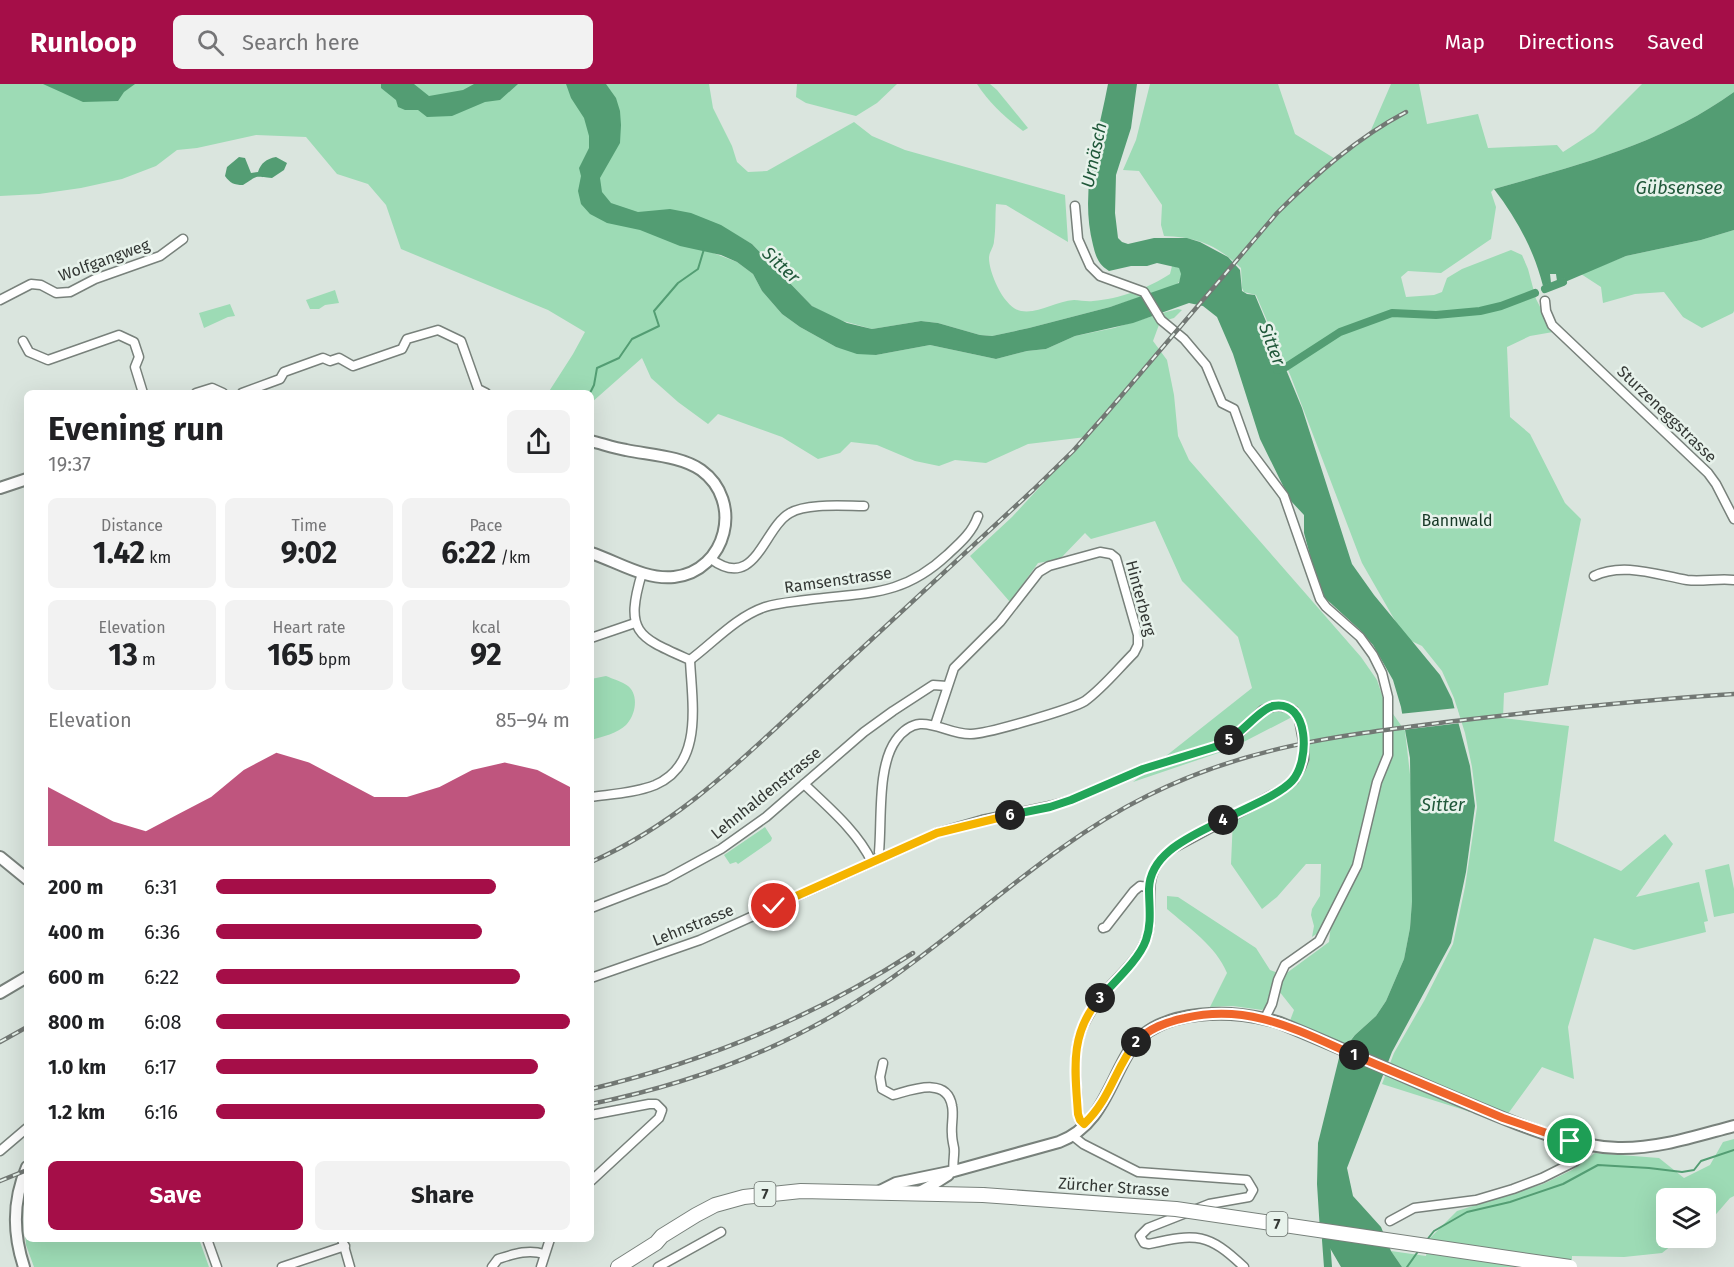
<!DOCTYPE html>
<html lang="en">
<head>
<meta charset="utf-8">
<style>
	:root { --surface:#fff; --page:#f2f2f2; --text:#202124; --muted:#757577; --accent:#a50e48 }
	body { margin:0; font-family:"Fira Sans",sans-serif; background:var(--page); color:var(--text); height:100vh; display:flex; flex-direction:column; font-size:22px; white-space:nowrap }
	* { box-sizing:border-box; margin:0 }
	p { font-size:20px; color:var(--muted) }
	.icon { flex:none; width:33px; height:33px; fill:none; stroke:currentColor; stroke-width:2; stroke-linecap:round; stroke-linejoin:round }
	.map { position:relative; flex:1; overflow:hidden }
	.drawer { position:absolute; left:24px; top:306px; width:570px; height:852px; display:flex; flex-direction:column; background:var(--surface); border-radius:9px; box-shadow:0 6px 24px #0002 }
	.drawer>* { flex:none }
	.tools { position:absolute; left:1656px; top:1104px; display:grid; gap:12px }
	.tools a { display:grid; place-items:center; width:60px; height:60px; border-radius:9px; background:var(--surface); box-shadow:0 6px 24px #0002; font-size:30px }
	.pin { position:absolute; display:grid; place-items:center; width:51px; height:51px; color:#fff; margin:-26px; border:3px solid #fff; border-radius:50%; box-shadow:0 2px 6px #0007 }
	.km { position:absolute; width:30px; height:30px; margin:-15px; border-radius:50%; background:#222; color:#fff; font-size:16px; line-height:30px; text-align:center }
	.round { display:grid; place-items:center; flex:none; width:63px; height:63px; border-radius:9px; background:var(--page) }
	.headline { display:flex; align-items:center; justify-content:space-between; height:102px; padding:0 24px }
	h1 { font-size:33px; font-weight:700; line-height:45px }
	.figures { display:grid; grid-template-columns:repeat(3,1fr); gap:9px; height:102px; padding:6px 24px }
	.figures div { display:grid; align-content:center; border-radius:9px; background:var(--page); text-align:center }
	.figures b { font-size:30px; font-weight:700 }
	.figures small { font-size:16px; font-weight:400 }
	.figures p { font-size:16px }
	.chart { height:168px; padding:12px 24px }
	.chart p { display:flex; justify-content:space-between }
	.chart svg { width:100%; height:108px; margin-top:6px; fill:var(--accent); opacity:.7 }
	.primary-button { display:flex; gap:12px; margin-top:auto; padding:12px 24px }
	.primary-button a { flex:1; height:69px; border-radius:9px; background:var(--accent); color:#fff; font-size:24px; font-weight:700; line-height:69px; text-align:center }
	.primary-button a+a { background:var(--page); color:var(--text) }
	ul { padding:0 24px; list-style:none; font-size:20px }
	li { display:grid; grid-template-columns:96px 72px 1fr; align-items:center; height:45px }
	li i { height:15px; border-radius:8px; background:var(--accent) }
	header { display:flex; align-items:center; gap:36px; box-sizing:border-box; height:84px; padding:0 30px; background:var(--accent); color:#fff }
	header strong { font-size:28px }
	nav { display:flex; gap:33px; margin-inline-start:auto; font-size:21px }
	.search { width:420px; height:54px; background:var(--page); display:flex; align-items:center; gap:15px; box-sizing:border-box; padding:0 21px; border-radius:9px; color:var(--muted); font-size:22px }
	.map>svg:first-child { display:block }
	.green { fill:#9ddbb5 }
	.water { fill:#539d73 }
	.pier { fill:#dae5de }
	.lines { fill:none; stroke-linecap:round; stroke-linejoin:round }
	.stream { stroke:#539d73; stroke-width:2 }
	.canal { stroke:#539d73; stroke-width:8 }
	.minor-casing { stroke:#78817b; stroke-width:11 }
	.tertiary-casing { stroke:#78817b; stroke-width:14 }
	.primary-casing { stroke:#78817b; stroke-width:16 }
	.minor { stroke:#fff; stroke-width:8 }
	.tertiary { stroke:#fff; stroke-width:10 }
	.primary { stroke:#fff; stroke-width:14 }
	.rail-casing { stroke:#727874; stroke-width:4.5 }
	.rail { stroke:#e7f2eb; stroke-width:2; stroke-dasharray:7; stroke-linecap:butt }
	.primary-bridge-casing { stroke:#78817b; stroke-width:16; stroke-linecap:butt }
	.primary-bridge { stroke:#fff; stroke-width:14 }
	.split-1-casing { stroke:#fff; stroke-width:12 }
	.split-2-casing { stroke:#fff; stroke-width:12 }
	.split-3-casing { stroke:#fff; stroke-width:12 }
	.split-4-casing { stroke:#fff; stroke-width:12 }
	.split-5-casing { stroke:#fff; stroke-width:12 }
	.split-6-casing { stroke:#fff; stroke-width:12 }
	.split-7-casing { stroke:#fff; stroke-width:12 }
	.split-1 { stroke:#f0652b; stroke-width:8 }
	.split-2 { stroke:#f0652b; stroke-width:8 }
	.split-3 { stroke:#f5b400; stroke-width:8 }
	.split-4 { stroke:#22a559; stroke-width:8 }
	.split-5 { stroke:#22a559; stroke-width:8 }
	.split-6 { stroke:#22a559; stroke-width:8 }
	.split-7 { stroke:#f5b400; stroke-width:8 }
	.labels { text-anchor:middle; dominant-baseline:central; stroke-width:5; stroke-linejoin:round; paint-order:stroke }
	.shield { fill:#e7f2eb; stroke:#6a706c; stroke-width:1.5 }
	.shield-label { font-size:15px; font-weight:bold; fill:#343835 }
	.street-label { font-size:16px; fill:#343835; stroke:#e7f2eb }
	.park-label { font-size:16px; fill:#173826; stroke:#e7f2eb }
	.water-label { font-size:18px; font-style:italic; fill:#20583a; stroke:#e7f2eb }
</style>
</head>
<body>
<header>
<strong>Runloop</strong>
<div class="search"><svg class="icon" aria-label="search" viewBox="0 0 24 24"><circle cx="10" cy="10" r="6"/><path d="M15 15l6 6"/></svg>Search here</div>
<nav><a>Map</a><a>Directions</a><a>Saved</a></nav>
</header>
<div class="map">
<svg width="1734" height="1183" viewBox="0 0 1734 1183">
	<rect width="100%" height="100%" fill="#dae5de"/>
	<g class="green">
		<path d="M0,0H709L713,24L732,62L737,78L748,88L767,87L854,38L872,52L905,66L1065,111L1068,158L1006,121L996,120C995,132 996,145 994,157C994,163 989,168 989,174C989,189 1004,224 1021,227C1039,230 1056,217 1074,216C1080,216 1087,218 1093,217C1119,215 1149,204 1170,190L1172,182L1179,184C1183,190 1181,198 1175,202L1110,223L1029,244L992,252L980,251L938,239L921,237L872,245L836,235L812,222L752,160L721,142L708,167L737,178L753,190L762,207L782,230L800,243L836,263L876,271L930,261L996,275L1027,267L1046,265L1075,252L1114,244L1166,228L1178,225L1182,226L1174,234L1160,238L1153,257L1167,276L1174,311L1178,352L1189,376L1361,573L1377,596L1384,617L1405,647L1411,699L1412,817L1410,844L1404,875L1386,917L1376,932L1355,951L1342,966L1288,942L1294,926L1275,902L1266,923L1262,926L1233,922L1210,923L1227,889C1216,862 1189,844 1167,825V812L1178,813L1256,864L1270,886L1284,891L1329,858L1331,840L1312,853L1314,842L1311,831L1312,825L1320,812L1321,780H1306L1277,813L1262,825L1231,780L1233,734L1293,701L1304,689L1308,663L1306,644L1294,632L1230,665L1133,698L1252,604L1238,553L1182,497L1155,437L1091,455L1085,449L1060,475L1038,479L1010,518L970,472L1012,433L1086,353L1028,360L986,379L955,376L939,382L915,377L877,361L851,358L840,369L818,375L782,353L718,330L708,340L678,318L651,294L642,274L591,319V309H548L573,270L585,248L548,226L401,165L386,121L368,100L337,90L306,53L256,51L197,64L177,66L156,82L122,95L81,104L39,110L0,112Z"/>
		<polygon points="797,0 897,0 877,19 856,32 806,19 796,13"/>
		<path d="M977,0H990L997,6L1028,44L1023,47C1006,34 989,19 977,0Z"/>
		<path d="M1150,0H1278L1295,50L1337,76L1368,53L1391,0H1419L1427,40L1478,30L1488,64L1557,61L1563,68L1594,48L1642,0H1734V8C1662,60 1578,81 1494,105L1491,108L1496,123L1491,155L1441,189L1408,187L1401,193L1406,213L1434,211L1442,208L1447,194L1462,185L1511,166L1522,171L1528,185L1536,215L1553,248L1530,252L1507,263L1510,333L1530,350L1565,419L1581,435L1548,601L1504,609L1503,634L1569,642L1554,757L1621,787L1665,750L1673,760L1636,813L1699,798L1708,837L1704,838L1706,848L1634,866L1594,854L1568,943L1574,995L1542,983L1502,1038L1382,1000L1394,969L1424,917L1453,860L1465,803L1477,723L1472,683L1465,649L1454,614L1442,587L1422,562L1405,554L1362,479L1291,293L1256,211L1244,208L1242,204L1241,184C1217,161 1197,153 1164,152L1161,141L1162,121L1139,87L1123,86L1136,56Z"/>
		<polygon points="1734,146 1734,227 1733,229 1702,244 1683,233 1664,208 1635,210 1603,219 1601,203 1581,190 1626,172 1701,156"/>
		<polygon points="335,206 339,219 325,221 319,225 310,225 306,216"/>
		<polygon points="230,220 235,232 228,233 204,244 199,229"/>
		<path d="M606,592C613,595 621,597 628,602C639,611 636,631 626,641C618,649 602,653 591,656V595Z"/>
		<polygon points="765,743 772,754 771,757 738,780 736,778 730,780 724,771"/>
		<polygon points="1729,780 1734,805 1734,829 1714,833 1705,786"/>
		<polygon points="1734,1055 1734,1112 1730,1114 1711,1136 1713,1158 1706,1151 1706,1114 1666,1114 1666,1154 1681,1154 1662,1169 1624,1173 1572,1172 1572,1183 1402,1183 1391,1167 1426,1172 1429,1155 1457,1127 1543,1100 1572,1086 1595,1069 1659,1074 1684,1094 1710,1081 1723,1058"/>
		<polygon points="27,1132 27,1155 199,1155 209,1183 34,1183 26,1161 24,1133"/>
	</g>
	<g class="water">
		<polygon points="43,0 135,0 124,8 118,17 83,18"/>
		<polygon points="381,0 414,0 429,12 463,6 474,0 518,0 500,16 485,18 452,32 427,33 418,26 405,26 398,23 396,16 381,4"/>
		<path d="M566,0H606L616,14L620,27L621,41L620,59L600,94L602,108L611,119L638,128L670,125L691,129L721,141L752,160L812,222L847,239L872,245L921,237L938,239L980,251L992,252L1029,244L1110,223L1179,199L1181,190L1179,184L1157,179L1147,182H1131L1109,187C1098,180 1096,173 1093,161C1079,106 1098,54 1108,0H1137L1131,44L1116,91L1115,129L1118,154L1122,158L1128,160L1154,154H1187L1200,158L1228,173L1240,186L1242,207L1247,210L1255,211L1302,324L1352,480L1374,511L1440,591L1452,615L1470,682L1475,722L1466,788L1451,859L1392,968L1347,1084L1353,1112L1381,1143L1391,1167L1402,1183H1341L1320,1147L1317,1100L1318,1059L1340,970L1355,951L1376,932L1386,917L1404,875L1410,844L1412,817L1410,674L1401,623L1393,596L1373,561L1360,546L1324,513L1318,501L1304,449V431L1290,416L1260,355L1233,270L1217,233L1203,222L1189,219L1133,239L1075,252L1046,265L1027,267L996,275L930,261L876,271L857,270L836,263L800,243L782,230L762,207L753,190L737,178L721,171L680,162L640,146L607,139L590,130L581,120L578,107L581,92L579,84L589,64V52L584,34L571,14Z"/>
		<path d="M1734,8V146L1701,156L1626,172L1565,198L1564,194L1557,197L1556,190H1550L1551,199L1543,202C1534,166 1517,135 1494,105C1578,81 1662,60 1734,8Z"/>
		<path d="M239,73L245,74L251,89L258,88C261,79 266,75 276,73L287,79L284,86L272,94C252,92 260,91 243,101C234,101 230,99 225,92L227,83Z"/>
	</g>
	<polygon class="pier" points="1457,624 1461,639 1402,646 1399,630"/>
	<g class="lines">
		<g class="stream">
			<polyline points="590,309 594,301 597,284 619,274 632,255 659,242 654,227 678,199 698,185 704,165"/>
			<polyline points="1426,1157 1434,1147 1467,1128 1510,1118 1563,1100 1598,1081 1649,1084 1682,1088 1694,1086 1701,1077 1734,1066"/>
			<polyline points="1407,1183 1419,1166"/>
		</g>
		<g class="canal">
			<polyline points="1545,205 1563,198"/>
			<polyline points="1277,286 1286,283 1340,248 1392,229 1436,231 1480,227 1501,222 1535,209"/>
			<polyline points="1326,1156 1328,1183"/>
		</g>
		<defs>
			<g id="minor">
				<polyline points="1075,122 1078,155 1090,182 1100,192 1144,208 1161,236 1184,255 1206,281 1222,319 1234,325 1248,364 1284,412 1320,515 1326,523 1360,553 1373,571 1382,589 1388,613 1388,671 1377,698 1357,782 1319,857 1285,881 1278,896 1272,920 1265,934"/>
				<polyline points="0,216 31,200 41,201 56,209 70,208 95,195 160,172 183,155"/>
				<polyline points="1545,217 1546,227 1552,241 1708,389 1716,400 1734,435"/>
				<polyline points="23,257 29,268 48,276 119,251 134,258 139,273 135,283 143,309"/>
				<polyline points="196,309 212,304 223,309"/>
				<polyline points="242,309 280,295 284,288 323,274 330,277 339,274 353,282 402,265 407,255 438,246 461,257 478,305 486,309"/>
				<path d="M711,475C756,508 763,444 790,429C807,419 844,422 864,422"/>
				<path d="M1594,492C1623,478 1657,491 1687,496C1702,498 1719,494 1734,496"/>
				<polyline points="591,554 635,539"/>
				<path d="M690,576C714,558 736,533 765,523C778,519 792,518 806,516C864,508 901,514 947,471C960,459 972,449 978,432"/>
				<path d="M804,700C828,723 857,747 872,778"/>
				<path d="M591,713C612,710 635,709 655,701C704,680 692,619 690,576C638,553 624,549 642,489"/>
				<path d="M882,773L879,768C882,736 877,682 896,656C920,623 943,651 971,650C987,650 1072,625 1085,617C1103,604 1118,585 1134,569L1138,561V551L1116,474L1111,470L1100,468L1049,482L1039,488L1000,538L954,584L935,641"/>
				<polyline points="591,824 666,795 721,765 766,733 864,648 893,627 933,601 947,602"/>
				<polyline points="1103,844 1106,843 1134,807 1140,802 1149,803"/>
				<path d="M591,894L700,856L937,749L982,736L1050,722L1071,716L1143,685L1218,662L1236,652L1263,626L1275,622L1286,623L1294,627L1299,635L1304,662V675L1301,683L1294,696L1281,706L1172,765C1134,794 1160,823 1145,858C1138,874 1123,888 1111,901C1068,951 1075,968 1078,1030L1080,1037L1085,1040"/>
				<path d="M883,979L880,993L882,1005L893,1011C912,1006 947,992 952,1022C954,1031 951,1041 952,1050C952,1055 953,1059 954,1064C955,1072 952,1079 954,1087"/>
				<polyline points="591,1031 649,1020 656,1020 662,1026 659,1034 591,1097"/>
				<path d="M1073,1052L1083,1060L1138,1088L1247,1096L1253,1106L1249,1113L1209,1120L1148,1144L1140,1152L1144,1159L1149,1160C1197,1149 1208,1149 1244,1183"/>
				<polyline points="0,1067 27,1044"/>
				<polyline points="1390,1137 1414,1124 1476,1116 1513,1105 1542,1094 1576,1077 1580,1060"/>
				<polyline points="207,1155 217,1183"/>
				<polyline points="342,1155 350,1183"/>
				<polyline points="282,1183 345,1162"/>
				<path d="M492,1183L498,1175C514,1170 528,1165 544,1170"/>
				<polyline points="541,1183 550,1155"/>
				<polyline points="658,1183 721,1148"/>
			</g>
			<g id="tertiary">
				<path d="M591,357C603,360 614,364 626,366C650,371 681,372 701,386C744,417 727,487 674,493C645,496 618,478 591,469"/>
				<polyline points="0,404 27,395"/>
				<polyline points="0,773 27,795"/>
				<polyline points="0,909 27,893"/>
				<path d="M878,1108L896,1099L954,1087L1059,1058C1101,1042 1109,999 1130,966C1158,922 1238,925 1280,939C1344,965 1406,994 1469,1020C1517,1040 1565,1062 1618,1064C1658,1065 1696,1052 1734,1042"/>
				<path d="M919,1108C930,1103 938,1097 948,1091"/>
				<path d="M24,1183C13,1150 13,1115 27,1083"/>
			</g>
			<polyline id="primary" points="618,1183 656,1159 662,1152 696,1131 715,1121 744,1113 801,1107 983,1111"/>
		</defs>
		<use href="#minor" class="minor-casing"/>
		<use href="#tertiary" class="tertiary-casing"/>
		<use href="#primary" class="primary-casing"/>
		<use href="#minor" class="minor"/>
		<use href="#tertiary" class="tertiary"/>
		<use href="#primary" class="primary"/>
		<defs>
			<g id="rail">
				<path d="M591,778C682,738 746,671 818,605C890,538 962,472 1033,406L1073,367L1105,331L1277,129C1316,90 1357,54 1406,28"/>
				<polyline points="0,958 27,943"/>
				<path d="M591,1005C706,977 814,933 913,869"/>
				<path d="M591,1020C696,999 795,961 883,900C972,839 1050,760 1147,712C1249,661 1344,651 1455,637C1548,626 1641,616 1734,610"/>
				<polyline points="0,1097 27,1086"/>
			</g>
		</defs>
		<use href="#rail" class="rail-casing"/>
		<use href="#rail" class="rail"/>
		<defs>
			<polyline id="primary-bridge" points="983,1111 1176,1125 1570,1183"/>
		</defs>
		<use href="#primary-bridge" class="primary-bridge-casing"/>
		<use href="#primary-bridge" class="primary-bridge"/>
	</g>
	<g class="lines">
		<defs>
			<polyline id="split-1" points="1354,971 1503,1034 1570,1057"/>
			<path id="split-2" d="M1136,958C1149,944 1166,938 1185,934C1249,919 1297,946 1354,971"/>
			<path id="split-3" d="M1100,914C1069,950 1075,986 1078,1030L1080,1036L1084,1040C1110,1016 1115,984 1136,958"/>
			<path id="split-4" d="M1100,914C1114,898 1139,876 1146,856C1152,839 1149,822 1149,805C1150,767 1195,751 1223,736"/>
			<path id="split-5" d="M1223,736C1242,725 1278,712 1292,697C1310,678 1310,615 1273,622C1261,625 1242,648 1229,656"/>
			<polyline id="split-6" points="1010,731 1050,723 1071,716 1143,685 1218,662 1229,656"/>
			<polyline id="split-7" points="774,822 937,749 1010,731"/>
		</defs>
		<use href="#split-1" class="split-1-casing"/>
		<use href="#split-2" class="split-2-casing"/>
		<use href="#split-3" class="split-3-casing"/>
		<use href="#split-4" class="split-4-casing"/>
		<use href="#split-5" class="split-5-casing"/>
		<use href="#split-6" class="split-6-casing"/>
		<use href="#split-7" class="split-7-casing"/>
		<use href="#split-1" class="split-1"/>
		<use href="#split-2" class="split-2"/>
		<use href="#split-3" class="split-3"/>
		<use href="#split-4" class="split-4"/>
		<use href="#split-5" class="split-5"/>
		<use href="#split-6" class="split-6"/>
		<use href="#split-7" class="split-7"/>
	</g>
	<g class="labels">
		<g class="shield">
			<rect x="754.5" y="1098" width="21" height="24" rx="4.5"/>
			<rect x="1266.5" y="1128" width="21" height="24" rx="4.5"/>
		</g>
		<g class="shield-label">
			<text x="765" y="1110">7</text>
			<text x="1277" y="1140">7</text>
		</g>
		<g class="street-label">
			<text transform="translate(104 176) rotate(-20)">Wolfgangweg</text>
			<text transform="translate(1667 330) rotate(44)">Sturzeneggstrasse</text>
			<text transform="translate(838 496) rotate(-8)">Ramsenstrasse</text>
			<text transform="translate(1141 514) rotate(75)">Hinterberg</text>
			<text transform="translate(766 709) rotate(-39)">Lehnhaldenstrasse</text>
			<text transform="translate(693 841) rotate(-22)">Lehnstrasse</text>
			<text transform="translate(1114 1103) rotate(4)">Zürcher Strasse</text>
		</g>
		<g class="park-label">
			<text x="1457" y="436">Bannwald</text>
		</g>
		<g class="water-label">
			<text transform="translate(1094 71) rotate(-78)">Urnäsch</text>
			<text x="1679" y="104">Gübsensee</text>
			<text transform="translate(781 181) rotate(43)">Sitter</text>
			<text transform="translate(1272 260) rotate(69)">Sitter</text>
			<text x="1443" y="721">Sitter</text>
		</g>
	</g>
</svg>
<div class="tools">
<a><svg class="icon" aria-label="layers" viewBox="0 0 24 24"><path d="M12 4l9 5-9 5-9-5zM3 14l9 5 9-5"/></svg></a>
</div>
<div class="pin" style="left:1570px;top:1057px;background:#1e9e55"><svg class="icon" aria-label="arrive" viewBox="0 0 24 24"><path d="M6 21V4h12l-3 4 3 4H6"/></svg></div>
<div class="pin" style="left:774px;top:822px;background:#d93025"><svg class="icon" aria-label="check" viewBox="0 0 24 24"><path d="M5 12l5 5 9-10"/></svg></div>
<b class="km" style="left:1354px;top:971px">1</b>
<b class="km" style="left:1136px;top:958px">2</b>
<b class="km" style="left:1100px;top:914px">3</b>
<b class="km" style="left:1223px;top:736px">4</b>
<b class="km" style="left:1229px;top:656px">5</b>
<b class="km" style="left:1010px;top:731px">6</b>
<section class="drawer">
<div class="headline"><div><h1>Evening run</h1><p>19:37</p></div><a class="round"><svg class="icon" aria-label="share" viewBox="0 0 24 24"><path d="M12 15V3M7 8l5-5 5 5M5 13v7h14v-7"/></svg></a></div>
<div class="figures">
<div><p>Distance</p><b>1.42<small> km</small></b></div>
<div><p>Time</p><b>9:02</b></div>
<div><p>Pace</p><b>6:22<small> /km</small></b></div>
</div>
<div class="figures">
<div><p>Elevation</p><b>13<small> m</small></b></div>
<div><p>Heart rate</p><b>165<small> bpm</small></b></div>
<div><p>kcal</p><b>92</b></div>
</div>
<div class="chart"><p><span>Elevation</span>85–94 m</p>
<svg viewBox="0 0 160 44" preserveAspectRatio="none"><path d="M0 44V20L10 27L20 34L30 38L40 31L50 24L60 13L70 6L80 10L90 17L100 24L110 24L120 20L130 13L140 10L150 13L160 20V44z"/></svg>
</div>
<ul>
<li><b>200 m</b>6:31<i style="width:79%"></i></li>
<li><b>400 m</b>6:36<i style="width:75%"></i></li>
<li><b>600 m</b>6:22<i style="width:86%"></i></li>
<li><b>800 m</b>6:08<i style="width:100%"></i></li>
<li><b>1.0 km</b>6:17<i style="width:91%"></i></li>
<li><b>1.2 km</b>6:16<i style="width:93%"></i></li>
</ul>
<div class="primary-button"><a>Save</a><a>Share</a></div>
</section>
</div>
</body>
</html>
